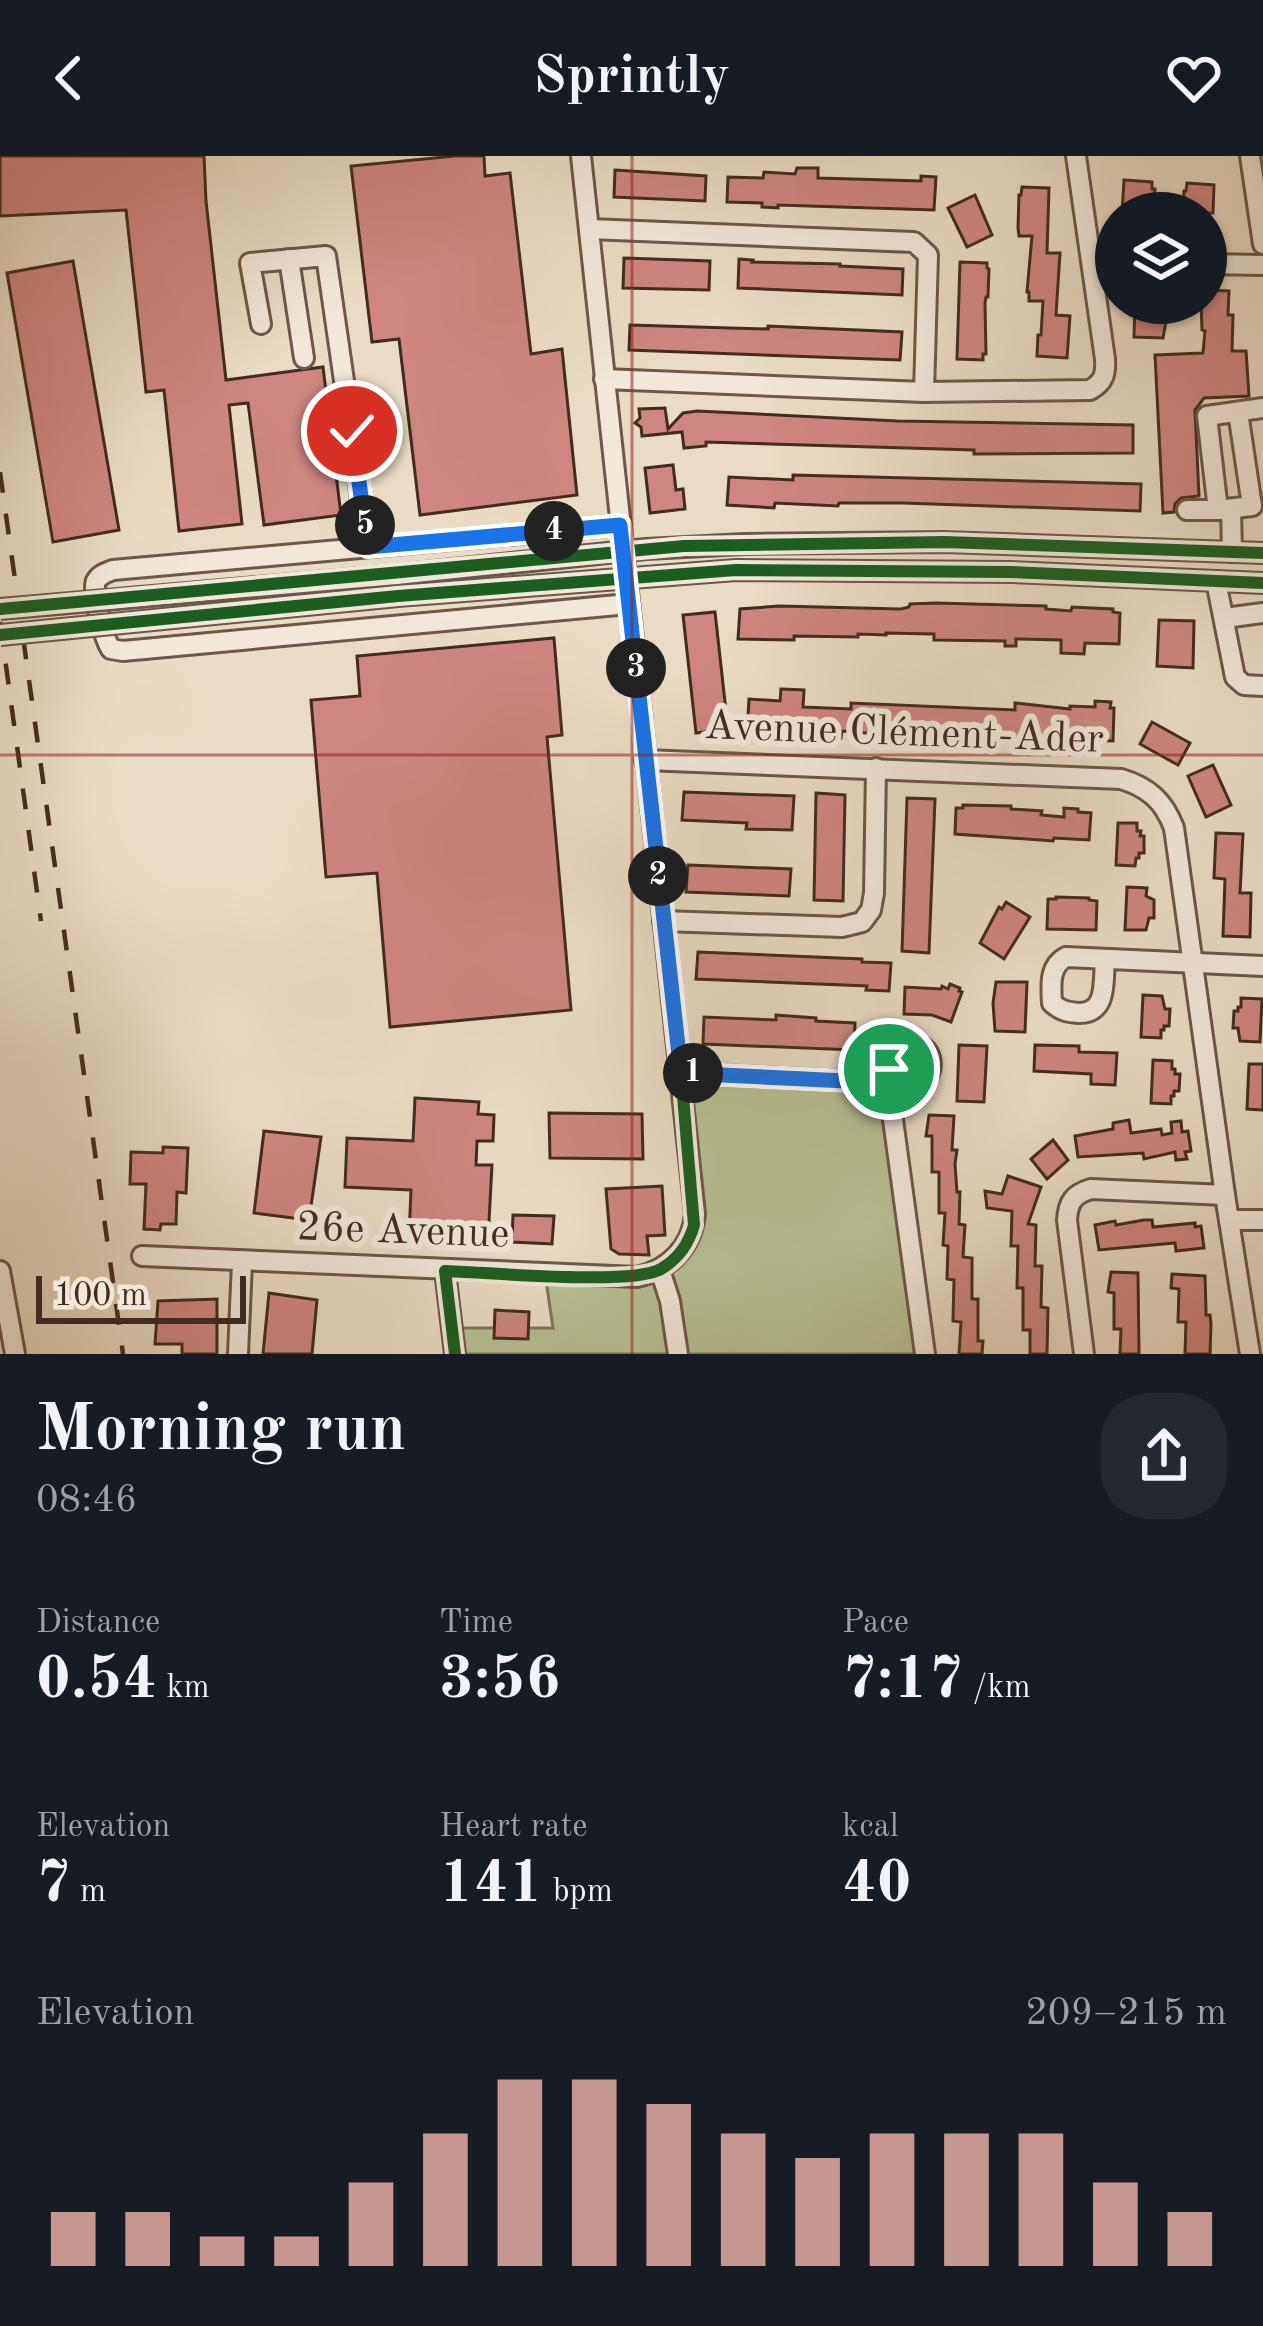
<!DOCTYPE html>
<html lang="en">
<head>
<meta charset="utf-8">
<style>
	:root { --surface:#171b24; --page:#242831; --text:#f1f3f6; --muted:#9ea1a6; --accent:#c59692 }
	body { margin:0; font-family:"Old Standard TT",serif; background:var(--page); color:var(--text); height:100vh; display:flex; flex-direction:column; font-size:45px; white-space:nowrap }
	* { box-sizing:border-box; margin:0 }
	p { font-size:39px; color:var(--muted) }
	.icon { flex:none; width:66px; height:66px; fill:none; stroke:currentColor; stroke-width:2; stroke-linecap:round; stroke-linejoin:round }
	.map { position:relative; height:1198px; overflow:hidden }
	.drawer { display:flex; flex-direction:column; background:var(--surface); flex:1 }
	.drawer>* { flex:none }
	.buttons { position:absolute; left:1095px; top:36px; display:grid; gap:24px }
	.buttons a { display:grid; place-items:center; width:132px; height:132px; border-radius:50%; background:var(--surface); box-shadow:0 3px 9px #0004; font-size:60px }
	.scale { position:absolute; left:36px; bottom:30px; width:210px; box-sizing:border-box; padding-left:12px; border:6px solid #432b1d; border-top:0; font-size:33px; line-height:42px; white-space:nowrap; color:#432b1d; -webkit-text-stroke:9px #f1e8d9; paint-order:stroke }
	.pin { position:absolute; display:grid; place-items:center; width:102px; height:102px; color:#fff; margin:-51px; border:6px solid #fff; border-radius:50%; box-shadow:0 3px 12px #0007 }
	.km { position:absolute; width:60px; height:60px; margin:-30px; border-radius:50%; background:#222; color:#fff; font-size:33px; line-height:60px; text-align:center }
	.round { display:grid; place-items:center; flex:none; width:126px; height:126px; border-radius:48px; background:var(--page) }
	.overview { display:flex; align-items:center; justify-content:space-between; height:204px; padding:0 36px }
	h1 { font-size:66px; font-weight:700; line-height:90px }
	.stats { display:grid; grid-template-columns:repeat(3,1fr); gap:18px; height:204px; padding:12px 36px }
	.stats div { display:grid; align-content:center }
	.stats b { font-size:60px; font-weight:700 }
	.stats small { font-size:33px; font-weight:400 }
	.stats p { font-size:33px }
	.chart { height:336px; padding:24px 36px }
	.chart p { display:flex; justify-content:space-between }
	.chart svg { width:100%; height:216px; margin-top:12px; stroke:var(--accent); stroke-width:6 }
	header { display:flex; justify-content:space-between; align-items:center; height:156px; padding:0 36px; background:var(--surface); font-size:54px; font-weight:700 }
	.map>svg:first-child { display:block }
	.green { fill:#b7c094; stroke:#7d7658; stroke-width:3 }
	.building { fill:#ce867f; stroke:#432b1d; stroke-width:3 }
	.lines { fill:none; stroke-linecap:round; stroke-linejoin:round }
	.minor-casing { stroke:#6d5747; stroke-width:24 }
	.minor { stroke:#f1e8d9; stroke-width:18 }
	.rail { stroke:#432b1d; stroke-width:4.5; stroke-dasharray:21 21; stroke-linecap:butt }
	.minor-bridge-casing { stroke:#6d5747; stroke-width:24; stroke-linecap:butt }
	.minor-bridge { stroke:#f1e8d9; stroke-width:18 }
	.cycleway-casing { stroke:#f1e8d9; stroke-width:20 }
	.cycleway { stroke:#1b5e20; stroke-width:12 }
	.route-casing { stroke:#fff; stroke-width:24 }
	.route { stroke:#1a73e8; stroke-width:15 }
	.grid { fill:none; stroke:#8f2418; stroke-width:3; stroke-opacity:0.55 }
	.labels { text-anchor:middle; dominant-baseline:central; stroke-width:12; stroke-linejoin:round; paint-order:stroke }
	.street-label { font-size:42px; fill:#432b1d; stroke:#f1e8d9 }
</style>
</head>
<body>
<header><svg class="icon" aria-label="back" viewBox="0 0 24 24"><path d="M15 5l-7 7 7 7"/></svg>Sprintly<svg class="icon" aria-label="heart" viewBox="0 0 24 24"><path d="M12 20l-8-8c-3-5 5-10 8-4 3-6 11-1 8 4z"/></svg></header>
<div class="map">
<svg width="1263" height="1198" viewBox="0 0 1263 1198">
	<rect width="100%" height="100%" fill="#eadcc4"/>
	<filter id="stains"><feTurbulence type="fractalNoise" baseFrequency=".00167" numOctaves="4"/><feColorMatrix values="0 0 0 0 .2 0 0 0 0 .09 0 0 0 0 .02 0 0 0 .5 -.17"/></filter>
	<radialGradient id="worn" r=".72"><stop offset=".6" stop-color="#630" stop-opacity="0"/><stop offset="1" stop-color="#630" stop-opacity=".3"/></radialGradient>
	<polygon class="green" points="681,917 888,927 925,1198 455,1198 451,1172 553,1172 545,1118 637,1121 691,1080"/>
	<g class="building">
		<polygon points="0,0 204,0 206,45 226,224 323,211 341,359 264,369 248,247 229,249 242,368 179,375 164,234 146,236 126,54 0,60"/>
		<polygon points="455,0 484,0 485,20 510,17 531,198 562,193 577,339 420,359 399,183 372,186 351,10"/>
		<polygon points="797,12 818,12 818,22 921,25 921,20 936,21 934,54 778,49 778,52 762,51 762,47 727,46 728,21 763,22 764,16 795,18"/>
		<polygon points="615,14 706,20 705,45 614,41"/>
		<polygon points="1124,24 1152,26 1152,33 1155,33 1153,57 1122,57"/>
		<polygon points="1187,27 1214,29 1213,57 1183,57 1184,35 1186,35"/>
		<polygon points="1022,31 1049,32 1047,97 1060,97 1056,159 1070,160 1067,202 1037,200 1038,179 1041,179 1043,145 1029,145 1029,136 1027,136 1032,80 1019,80 1018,72 1019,39 1021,39"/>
		<polygon points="975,39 992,79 967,91 948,52"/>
		<polygon points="624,102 710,105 709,134 623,132"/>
		<polygon points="739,103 753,104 752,106 840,108 840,110 903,113 902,139 738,132"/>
		<polygon points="73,105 119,374 53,386 7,117"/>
		<polygon points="960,106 987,107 987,112 989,113 988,141 986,141 985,147 986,198 983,198 983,204 957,203"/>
		<polygon points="1206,134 1229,135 1228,159 1233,159 1232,195 1246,195 1249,240 1204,242 1195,254 1199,340 1181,342 1175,348 1174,356 1163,357 1155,199 1203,197 1205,175 1202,174 1201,147 1206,147"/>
		<polygon points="1135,147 1161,147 1161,156 1167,160 1163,182 1134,181"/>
		<polygon points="630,169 768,173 768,170 902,176 900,204 629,194"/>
		<polygon points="665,252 668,273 683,257 697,255 897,265 1133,269 1133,297 974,298 974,294 706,286 706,290 684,292 682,276 642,280 641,271 635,267 640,262 639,253"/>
		<polygon points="673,309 676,334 683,333 685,353 650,357 645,312"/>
		<polygon points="793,319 1141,328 1140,355 903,347 839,347 838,350 775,347 774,352 727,349 729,321 793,324"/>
		<polygon points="936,447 1046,450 1046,453 1071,455 1072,451 1113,453 1113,456 1120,457 1119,488 1085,487 1084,498 1061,497 1061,484 1019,483 1016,483 1016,490 1005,490 1005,485 934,484 934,478 886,477 886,479 858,478 858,481 794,480 794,484 738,483 740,453 779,450 901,453 909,451 910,448"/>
		<polygon points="715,456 728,573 696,577 683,459"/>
		<polygon points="1159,464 1194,465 1193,512 1157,510"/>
		<polygon points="554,482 562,579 547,581 571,854 390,871 377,717 326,721 311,544 360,540 357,500"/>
		<polygon points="781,533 804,534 803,551 851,553 851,547 1015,554 1015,547 1070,553 1070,550 1095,551 1095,545 1111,546 1110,552 1114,552 1113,585 1060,583 1060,593 1036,592 1036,582 990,581 990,583 904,577 904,580 842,575 841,582 747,577 749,543 780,545"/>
		<polygon points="1152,566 1190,587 1178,609 1140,588"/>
		<polygon points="1213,609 1231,649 1206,661 1188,620"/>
		<polygon points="684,636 794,640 792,674 746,673 747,667 682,664"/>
		<polygon points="816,637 845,639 843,745 814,744"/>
		<polygon points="907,642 935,643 929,797 902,795"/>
		<polygon points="963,649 1011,650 1011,653 1042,655 1041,659 1064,661 1064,652 1078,653 1078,656 1091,657 1089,684 1054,682 1053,685 955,678 956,652 963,652"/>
		<polygon points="1118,667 1137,667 1137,675 1141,675 1140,680 1144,680 1144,697 1139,697 1139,702 1136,702 1135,710 1116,709"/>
		<polygon points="1216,677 1243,678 1240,737 1251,737 1250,781 1223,780 1225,723 1214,722"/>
		<polygon points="688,709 791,713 789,740 686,736"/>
		<polygon points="1127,731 1147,732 1146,740 1154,744 1154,762 1149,762 1146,774 1125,774"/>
		<polygon points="1056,741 1089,742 1089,744 1097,745 1096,774 1047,773 1048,743 1056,743"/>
		<polygon points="1006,746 1030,761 1004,803 980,787 999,751 1002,753"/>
		<polygon points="698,796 862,803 862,806 891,807 889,835 866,834 867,830 696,823"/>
		<polygon points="996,826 1027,826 1025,876 995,875 993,847"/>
		<polygon points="950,828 960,832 959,835 962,836 951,866 932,859 904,858 905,831 941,833 942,830 948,833"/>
		<polygon points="1143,839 1162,840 1165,853 1170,853 1169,870 1164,870 1164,874 1161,874 1161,882 1141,881"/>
		<polygon points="1241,842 1262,843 1260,886 1240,885 1238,872 1233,872 1234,855 1238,855 1238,851 1241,851"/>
		<polygon points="776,859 816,862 816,865 855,867 854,894 703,888 704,861 776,864"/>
		<polygon points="959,889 987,890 984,946 957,945"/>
		<polygon points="1035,889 1079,890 1079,896 1117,897 1115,929 1091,928 1091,918 1034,915"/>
		<polygon points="1153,904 1172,905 1172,913 1175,913 1175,918 1180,918 1179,935 1174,935 1174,940 1171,940 1171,948 1151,947"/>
		<polygon points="1249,908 1263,908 1263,954 1247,953"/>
		<polygon points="415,942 479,946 478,958 494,959 493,985 477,985 476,1009 492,1009 488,1084 409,1081 411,1034 345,1031 347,982 413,985"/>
		<polygon points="549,957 642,958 643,1003 550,1002"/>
		<polygon points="929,959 954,960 952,994 957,994 955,1008 957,1036 960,1036 959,1068 965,1069 963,1101 972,1102 972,1143 978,1143 978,1185 983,1185 982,1198 959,1198 961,1166 953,1165 954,1124 947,1123 948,1090 943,1089 945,1057 939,1057 939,1016 932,1016 932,980 926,980"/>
		<polygon points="1129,964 1131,977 1161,973 1162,979 1172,977 1171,966 1181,965 1182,976 1188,975 1191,995 1185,996 1187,1003 1176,1004 1175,996 1144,1003 1143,997 1078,1001 1075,980 1113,973 1113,967"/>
		<polygon points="264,975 321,981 309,1064 254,1057"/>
		<polygon points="1053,984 1068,1004 1047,1023 1031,1003"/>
		<polygon points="163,991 188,992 186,1037 177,1036 176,1068 161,1068 160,1074 144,1073 146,1028 130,1028 131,996 163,997"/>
		<polygon points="1008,1020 1041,1031 1028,1068 1036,1069 1035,1110 1042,1110 1041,1151 1048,1152 1047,1198 1030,1198 1030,1174 1023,1174 1023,1132 1017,1132 1018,1090 1011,1090 1012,1055 987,1052 985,1035 1002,1038"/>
		<polygon points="662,1030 665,1079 647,1080 649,1099 619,1098 611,1093 606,1033"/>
		<polygon points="513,1059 554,1060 552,1088 512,1086"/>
		<polygon points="1144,1064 1152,1064 1153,1071 1195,1067 1195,1071 1201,1070 1204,1092 1176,1095 1175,1087 1099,1094 1095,1069 1115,1065 1116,1069"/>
		<polygon points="1111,1116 1138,1117 1139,1198 1120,1198 1121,1173 1114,1173 1114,1137 1108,1136"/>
		<polygon points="1172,1118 1205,1120 1206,1154 1206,1159 1210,1159 1211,1168 1210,1198 1185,1198 1186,1166 1178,1166 1179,1133 1171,1132"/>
		<polygon points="269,1137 317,1144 312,1198 263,1198"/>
		<polygon points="217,1143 217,1198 182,1198 182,1188 155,1188 158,1145"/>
		<polygon points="495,1154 529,1156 528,1183 494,1182"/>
	</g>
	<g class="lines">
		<defs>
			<g id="minor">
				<polyline points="1250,0 1263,88"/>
				<polyline points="589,73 914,86 928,99 924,236"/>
				<polyline points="1091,102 1116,103"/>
				<polyline points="289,103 304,202"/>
				<polyline points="1206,108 1263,109"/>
				<polyline points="261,168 250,107 326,100 368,391"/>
				<path d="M604,223L924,236L1090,234C1104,226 1106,218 1105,203L1076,0"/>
				<polyline points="1238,256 1252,350 1218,354 1207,260 1263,252"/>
				<polyline points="1231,353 1232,396"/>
				<polyline points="1187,354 1218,354"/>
				<path d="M620,369L113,414C106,417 100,418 96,425C91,434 104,483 111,493L123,495L628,448"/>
				<polyline points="396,419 646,393 745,388 944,386 1263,397"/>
				<polyline points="1216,425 1235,521 1244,529 1263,530"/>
				<polyline points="398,440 736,414 1012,416 1263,427"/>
				<polyline points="1225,462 1263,457"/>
				<path d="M645,604L1121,623C1148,631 1164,645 1174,672L1225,1039L1250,1198"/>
				<polyline points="663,765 842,771 862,766 871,754 874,737 876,612"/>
				<path d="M1105,803C1103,825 1108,857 1079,857C1067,856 1061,855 1052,847C1051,829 1049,810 1066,801L1263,810"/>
				<path d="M681,917L888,927L912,929L924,926C950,891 893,861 888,927L925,1198"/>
				<polyline points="1229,1064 1263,1064"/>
				<path d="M142,1100L637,1121C669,1114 692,1091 695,1058L581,0"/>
				<polyline points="660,1114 670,1145 678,1198"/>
				<polyline points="0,1115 15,1198"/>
				<polyline points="445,1115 455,1198"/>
				<polyline points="238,1198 242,1106"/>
				<path d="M1084,1198L1067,1064C1068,1046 1074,1038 1091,1033L1225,1039"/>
			</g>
		</defs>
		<use href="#minor" class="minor-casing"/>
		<use href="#minor" class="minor"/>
		<g class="rail">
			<polyline points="0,316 123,1198"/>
			<polyline points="0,466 41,765"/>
		</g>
		<defs>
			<g id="minor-bridge">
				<polyline points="0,453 396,419"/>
				<polyline points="0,479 398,440"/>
			</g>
		</defs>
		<use href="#minor-bridge" class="minor-bridge-casing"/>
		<use href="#minor-bridge" class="minor-bridge"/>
		<defs>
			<g id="cycleway">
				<polyline points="0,453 684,390 944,386 1263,397"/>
				<polyline points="0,479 398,440 736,414 1012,416 1263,427"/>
				<path d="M455,1198L445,1115C486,1116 632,1130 661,1113C678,1103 689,1087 694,1069L681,917L624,408"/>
			</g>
		</defs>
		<use href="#cycleway" class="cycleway-casing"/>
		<use href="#cycleway" class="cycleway"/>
	</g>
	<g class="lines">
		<defs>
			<polyline id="route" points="352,275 368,391 620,369 681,917 888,927 889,913"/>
		</defs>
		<use href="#route" class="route-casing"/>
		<use href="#route" class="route"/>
	</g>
	<path class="grid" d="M632,0V1198M0,599H1263"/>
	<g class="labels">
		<g class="street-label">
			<text transform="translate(904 578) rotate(2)">Avenue Clément-Ader</text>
			<text transform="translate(403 1076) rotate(2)">26e Avenue</text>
		</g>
	</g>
	<rect width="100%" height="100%" filter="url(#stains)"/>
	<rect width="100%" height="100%" fill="url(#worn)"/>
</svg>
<div class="buttons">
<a><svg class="icon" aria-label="layers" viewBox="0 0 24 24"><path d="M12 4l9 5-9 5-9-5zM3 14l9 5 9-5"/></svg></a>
</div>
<div class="scale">100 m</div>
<div class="pin" style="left:889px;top:913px;background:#1e9e55"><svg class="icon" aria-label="arrive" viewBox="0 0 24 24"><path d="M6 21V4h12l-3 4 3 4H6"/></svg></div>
<div class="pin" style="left:352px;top:275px;background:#d93025"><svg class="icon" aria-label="check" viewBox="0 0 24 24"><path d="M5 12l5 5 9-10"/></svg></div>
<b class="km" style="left:693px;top:917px">1</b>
<b class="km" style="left:658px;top:720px">2</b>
<b class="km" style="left:636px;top:512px">3</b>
<b class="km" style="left:554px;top:375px">4</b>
<b class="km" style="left:365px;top:369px">5</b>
</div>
<section class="drawer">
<div class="overview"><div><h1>Morning run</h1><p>08:46</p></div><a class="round"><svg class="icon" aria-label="share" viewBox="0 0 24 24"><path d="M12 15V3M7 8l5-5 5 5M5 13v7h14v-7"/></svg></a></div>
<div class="stats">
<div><p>Distance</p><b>0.54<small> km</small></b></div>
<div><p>Time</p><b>3:56</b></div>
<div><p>Pace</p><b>7:17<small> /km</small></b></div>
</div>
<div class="stats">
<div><p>Elevation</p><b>7<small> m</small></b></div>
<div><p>Heart rate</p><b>141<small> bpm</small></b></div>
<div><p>kcal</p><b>40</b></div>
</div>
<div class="chart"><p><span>Elevation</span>209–215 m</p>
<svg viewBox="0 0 160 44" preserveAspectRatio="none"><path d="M5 44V33M15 44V33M25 44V38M35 44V38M45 44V27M55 44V17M65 44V6M75 44V6M85 44V11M95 44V17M105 44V22M115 44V17M125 44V17M135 44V17M145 44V27M155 44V33"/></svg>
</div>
</section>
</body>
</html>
